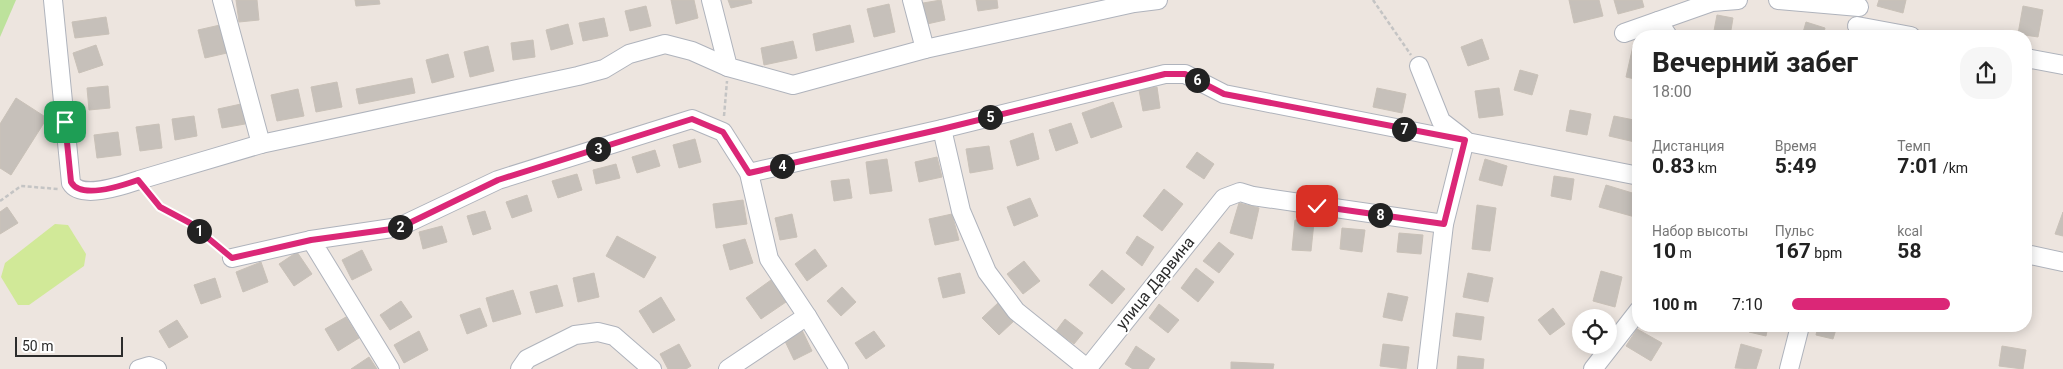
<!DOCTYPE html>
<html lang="ru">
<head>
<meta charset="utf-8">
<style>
	:root { --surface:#fff; --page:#f6f6f6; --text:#222; --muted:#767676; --accent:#db2777 }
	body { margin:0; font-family:Roboto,sans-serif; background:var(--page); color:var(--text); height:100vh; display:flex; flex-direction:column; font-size:19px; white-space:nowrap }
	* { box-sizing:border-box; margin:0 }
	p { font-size:16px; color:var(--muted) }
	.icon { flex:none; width:28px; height:28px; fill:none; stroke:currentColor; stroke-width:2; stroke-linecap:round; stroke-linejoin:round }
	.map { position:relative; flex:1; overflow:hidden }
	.panel { position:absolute; left:1632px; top:30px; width:400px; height:302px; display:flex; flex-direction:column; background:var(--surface); border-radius:20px; box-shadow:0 2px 12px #0003 }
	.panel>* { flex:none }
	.fabs { position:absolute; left:1572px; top:309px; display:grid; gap:10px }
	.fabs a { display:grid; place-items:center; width:45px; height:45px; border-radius:50%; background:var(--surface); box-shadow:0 2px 12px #0003; font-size:25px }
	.scale { position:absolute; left:15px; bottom:12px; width:108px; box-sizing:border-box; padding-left:5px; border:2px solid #2c2c2c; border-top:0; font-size:14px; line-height:18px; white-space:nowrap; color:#2c2c2c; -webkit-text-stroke:4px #fff; paint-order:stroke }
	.pin { position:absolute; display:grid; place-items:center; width:42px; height:42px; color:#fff; margin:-21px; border-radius:10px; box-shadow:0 2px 8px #0006 }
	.km { position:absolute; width:25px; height:25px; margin:-12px; border-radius:50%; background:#222; color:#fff; font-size:14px; line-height:25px; text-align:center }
	.round { display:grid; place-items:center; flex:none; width:52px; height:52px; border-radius:20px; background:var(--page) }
	.summary { display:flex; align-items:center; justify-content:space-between; height:85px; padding:0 20px }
	h1 { font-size:28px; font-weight:700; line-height:38px }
	.figures { display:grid; grid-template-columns:repeat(3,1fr); gap:8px; height:85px; padding:5px 20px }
	.figures div { display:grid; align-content:center }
	.figures b { font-size:21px; font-weight:700 }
	.figures small { font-size:14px; font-weight:400 }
	.figures p { font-size:14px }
	ul { padding:0 20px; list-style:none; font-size:16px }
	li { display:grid; grid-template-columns:80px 60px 1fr; align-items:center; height:38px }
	li i { height:12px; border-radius:6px; background:var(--accent) }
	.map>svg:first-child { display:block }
	.green { fill:#bde29c }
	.pitch { fill:#d1e998 }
	.building { fill:#c6c0ba; stroke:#c9c1b8 }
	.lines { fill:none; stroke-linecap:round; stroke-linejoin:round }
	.minor-casing { stroke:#afb3bc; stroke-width:20 }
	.path { stroke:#c4c4c4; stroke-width:2.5; stroke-dasharray:4 2.5; stroke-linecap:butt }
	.minor { stroke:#fff; stroke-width:18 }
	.route-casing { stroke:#fff; stroke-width:10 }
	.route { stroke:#db2777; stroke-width:6 }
	.labels { text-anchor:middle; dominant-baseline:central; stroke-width:4; stroke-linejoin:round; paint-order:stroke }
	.street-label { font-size:16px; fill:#2c2c2c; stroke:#fff }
</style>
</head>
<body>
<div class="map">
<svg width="2063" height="369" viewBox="0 0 2063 369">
	<rect width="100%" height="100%" fill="#ede5df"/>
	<polygon class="green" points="0,0 16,0 0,37"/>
	<polygon class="pitch" points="55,224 68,225 86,254 84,266 29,305 18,305 1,277 5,263"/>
	<g class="building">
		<polygon points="236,0 257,0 259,20 239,22"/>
		<polygon points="355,0 379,0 380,4 356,6"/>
		<polygon points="671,0 694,0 698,18 676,24"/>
		<polygon points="728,0 751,0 752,3 731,8"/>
		<polygon points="941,0 945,20 927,24 923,3"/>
		<polygon points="976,0 997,0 998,8 978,11"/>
		<polygon points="1569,0 1599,0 1603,16 1574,23"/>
		<polygon points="1614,0 1642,0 1644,7 1618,14"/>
		<polygon points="1879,0 1906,0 1903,13 1877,6"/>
		<polygon points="889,4 895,32 874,37 867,9"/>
		<polygon points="646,6 651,26 630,31 625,11"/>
		<polygon points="2023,6 2043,10 2038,37 2018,34"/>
		<polygon points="1717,15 1733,18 1730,36 1713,36"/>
		<polygon points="106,17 109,34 75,38 72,22"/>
		<polygon points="604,18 608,36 583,41 579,23"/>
		<polygon points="1806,22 1825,28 1823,36 1802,36"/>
		<polygon points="568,24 573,44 551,50 546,30"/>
		<polygon points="220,25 227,53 205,58 198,30"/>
		<polygon points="850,25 854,42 816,51 813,34"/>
		<polygon points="1482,39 1489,59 1468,66 1461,47"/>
		<polygon points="533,40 535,57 513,60 511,43"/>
		<polygon points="793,41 797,58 764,65 761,48"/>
		<polygon points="96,45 103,65 79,73 73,53"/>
		<polygon points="488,46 494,71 470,77 464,52"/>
		<polygon points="1633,46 1639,47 1639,80 1626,77"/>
		<polygon points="448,54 454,77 432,83 426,60"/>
		<polygon points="1520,70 1538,75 1532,95 1514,90"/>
		<polygon points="412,78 415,93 359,104 356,89"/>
		<polygon points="337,82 342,107 316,112 311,87"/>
		<polygon points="108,86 110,108 89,110 87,88"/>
		<polygon points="1157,87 1160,108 1143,111 1139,90"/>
		<polygon points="1377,88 1406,94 1402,113 1373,107"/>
		<polygon points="1499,88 1503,115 1479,118 1475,91"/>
		<polygon points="298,89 304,116 277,121 271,95"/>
		<polygon points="16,98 47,118 11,175 0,168 0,124"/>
		<polygon points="1113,102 1122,127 1091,138 1082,113"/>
		<polygon points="241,104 245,124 222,128 218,109"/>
		<polygon points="1570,110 1591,114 1587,135 1566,131"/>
		<polygon points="194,116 197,136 175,140 172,119"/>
		<polygon points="1614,116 1639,121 1639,143 1609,136"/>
		<polygon points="1071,123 1078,143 1056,151 1049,130"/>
		<polygon points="159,124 162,148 140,151 136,127"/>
		<polygon points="118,132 121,155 97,158 94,135"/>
		<polygon points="1033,133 1039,159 1017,166 1010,141"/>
		<polygon points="695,139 701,162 679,168 673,145"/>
		<polygon points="989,146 993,169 970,173 966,149"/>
		<polygon points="655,150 660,166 637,173 632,157"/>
		<polygon points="1197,152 1214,164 1204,179 1186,167"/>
		<polygon points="937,157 942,177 919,182 915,162"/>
		<polygon points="887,159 892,191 870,194 866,162"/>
		<polygon points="1485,159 1507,166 1502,186 1479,180"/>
		<polygon points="616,164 620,178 596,184 593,170"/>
		<polygon points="577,174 582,190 558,198 552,181"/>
		<polygon points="1554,176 1574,179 1571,200 1551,196"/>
		<polygon points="849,179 852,198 834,201 831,181"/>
		<polygon points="1606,185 1639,195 1639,205 1635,217 1599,207"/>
		<polygon points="1164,189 1183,204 1162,231 1143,216"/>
		<polygon points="527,195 532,211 512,218 506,202"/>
		<polygon points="1030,198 1038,216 1014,226 1007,207"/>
		<polygon points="743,200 747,224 716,228 713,204"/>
		<polygon points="1239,203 1259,208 1252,239 1230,233"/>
		<polygon points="1477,205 1496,208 1490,251 1472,249"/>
		<polygon points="7,207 18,223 0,234 0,212"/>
		<polygon points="485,211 491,229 473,235 467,216"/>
		<polygon points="2063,212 2063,236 2055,234"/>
		<polygon points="792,214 797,237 780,240 775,218"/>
		<polygon points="952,214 959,240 935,245 929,219"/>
		<polygon points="1295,220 1314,222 1311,251 1292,250"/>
		<polygon points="442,226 447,242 423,249 419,232"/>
		<polygon points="1342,228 1365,230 1362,252 1340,249"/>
		<polygon points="1399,233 1423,235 1421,254 1397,252"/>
		<polygon points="617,236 656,257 644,278 606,256"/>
		<polygon points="1137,236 1154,247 1142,266 1126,253"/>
		<polygon points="745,239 753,263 730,270 723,245"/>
		<polygon points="1219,242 1234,254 1219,273 1203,261"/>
		<polygon points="815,249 827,266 807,281 795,264"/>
		<polygon points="362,250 372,270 352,280 342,260"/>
		<polygon points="297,252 312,274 294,286 279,264"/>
		<polygon points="1024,261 1040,281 1023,294 1007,274"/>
		<polygon points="261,262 268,282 243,292 236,272"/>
		<polygon points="1196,268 1214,282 1198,302 1181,288"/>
		<polygon points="1102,270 1125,289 1112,304 1089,285"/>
		<polygon points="1601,271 1622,277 1615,307 1593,301"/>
		<polygon points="594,273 599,297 578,302 573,278"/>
		<polygon points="960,273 965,293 943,298 938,278"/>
		<polygon points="1468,273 1493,278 1488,302 1463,297"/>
		<polygon points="215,278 221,297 201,304 194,285"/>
		<polygon points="771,280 786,302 761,319 746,298"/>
		<polygon points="557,285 563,306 536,313 530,292"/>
		<polygon points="842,287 856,302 841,316 827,301"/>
		<polygon points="513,290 521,314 493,322 486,298"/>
		<polygon points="1388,293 1408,297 1402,321 1383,317"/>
		<polygon points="661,297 675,320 653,333 639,311"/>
		<polygon points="401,301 412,317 390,330 380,315"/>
		<polygon points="998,303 1015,320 999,335 982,318"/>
		<polygon points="1159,304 1179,320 1168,333 1149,318"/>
		<polygon points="480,308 487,326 467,334 460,315"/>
		<polygon points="1553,308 1565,324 1550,335 1538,320"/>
		<polygon points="1456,313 1484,317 1481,340 1453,336"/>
		<polygon points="346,317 359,338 338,351 325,329"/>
		<polygon points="1065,319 1083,333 1074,344 1056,331"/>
		<polygon points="177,320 188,337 169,348 159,331"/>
		<polygon points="1750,326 1768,326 1766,336 1749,332"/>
		<polygon points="1818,326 1837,326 1833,339 1816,335"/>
		<polygon points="801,328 812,351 794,360 783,337"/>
		<polygon points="1637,329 1662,343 1651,361 1626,346"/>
		<polygon points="419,331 428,350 404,363 394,345"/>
		<polygon points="874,331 885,346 866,359 855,343"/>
		<polygon points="679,344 691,366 686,369 668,369 660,354"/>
		<polygon points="1383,344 1409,347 1406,369 1380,366"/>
		<polygon points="1741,344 1762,350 1756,369 1735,368"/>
		<polygon points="1136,346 1155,359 1148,369 1133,369 1125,364"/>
		<polygon points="2002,346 2026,350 2023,369 1999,366"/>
		<polygon points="1458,356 1484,359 1483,369 1457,369"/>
		<polygon points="369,357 377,369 351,369"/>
		<polygon points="1231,362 1274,364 1273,369 1231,369"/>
	</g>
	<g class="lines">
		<defs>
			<g id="minor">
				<path d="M53,0L71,183C81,200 124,185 139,180L261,144L578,76L604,69L629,54L665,44L692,51L728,67"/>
				<polyline points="222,0 261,144"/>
				<polyline points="711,0 728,67 793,85 925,49 1134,3 1158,0"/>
				<polyline points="912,0 925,49"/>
				<polyline points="1778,0 1859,7"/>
				<polyline points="1658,21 1668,36"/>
				<polyline points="1857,26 1911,36"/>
				<polyline points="1624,33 1712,2 1738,0"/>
				<polyline points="2026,58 2063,65"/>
				<polyline points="1419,66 1441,121 1463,138"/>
				<polyline points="942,129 961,211 987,272 1016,311 1088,369"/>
				<polyline points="749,173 942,129 1165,74 1185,74 1224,94 1639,176"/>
				<polyline points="2026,254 2063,262"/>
				<polyline points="232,258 311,240"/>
				<polyline points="139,369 149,366 157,369"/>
				<polyline points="390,369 311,240 399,227 498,180 692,119 723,132 749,173 769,259 807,316 839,369"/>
				<polyline points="520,369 527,359 575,335 598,332 614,336 652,369"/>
				<polyline points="728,369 807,316"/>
				<polyline points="1087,369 1224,198 1240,192 1253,196 1444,224"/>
				<polyline points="1427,369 1444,224 1465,140"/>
				<polyline points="1593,369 1639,310"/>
				<polyline points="1789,369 1800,326"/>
			</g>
		</defs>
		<use href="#minor" class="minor-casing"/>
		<g class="path">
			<polyline points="1373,0 1411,55"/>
			<polyline points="724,116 727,81"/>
			<polyline points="149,193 160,207 190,223 221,249"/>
			<polyline points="0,201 21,186 58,189"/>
		</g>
		<use href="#minor" class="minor"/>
	</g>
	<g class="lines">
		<defs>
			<path id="route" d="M65,122L71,182C81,200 124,185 138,180L160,207L190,223L232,258L311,240L399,228L498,180L692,119L723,132L749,173L942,129L1165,74H1185L1224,94L1465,140L1444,224L1317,206"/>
		</defs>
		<use href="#route" class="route-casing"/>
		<use href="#route" class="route"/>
	</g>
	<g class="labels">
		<g class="street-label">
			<text transform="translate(1155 283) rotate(-51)">улица Дарвина</text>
		</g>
	</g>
</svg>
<div class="fabs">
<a><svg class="icon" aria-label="locate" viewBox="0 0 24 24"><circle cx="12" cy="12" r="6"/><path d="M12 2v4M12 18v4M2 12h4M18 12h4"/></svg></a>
</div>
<div class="scale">50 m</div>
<div class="pin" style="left:65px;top:122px;background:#1e9e55"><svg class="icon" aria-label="arrive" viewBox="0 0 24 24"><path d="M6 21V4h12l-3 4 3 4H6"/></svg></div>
<div class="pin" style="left:1317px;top:206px;background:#d93025"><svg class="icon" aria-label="check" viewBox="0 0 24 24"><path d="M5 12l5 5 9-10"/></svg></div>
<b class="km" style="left:199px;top:231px">1</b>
<b class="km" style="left:400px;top:227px">2</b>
<b class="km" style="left:598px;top:149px">3</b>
<b class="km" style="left:782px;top:166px">4</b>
<b class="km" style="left:990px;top:117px">5</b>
<b class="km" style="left:1197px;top:80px">6</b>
<b class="km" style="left:1404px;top:129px">7</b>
<b class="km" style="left:1380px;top:215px">8</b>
<section class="panel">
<div class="summary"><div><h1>Вечерний забег</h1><p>18:00</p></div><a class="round"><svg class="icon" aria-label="share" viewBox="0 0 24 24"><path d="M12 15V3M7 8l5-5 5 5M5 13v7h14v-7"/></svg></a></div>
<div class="figures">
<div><p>Дистанция</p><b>0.83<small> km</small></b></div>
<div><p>Время</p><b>5:49</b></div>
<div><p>Темп</p><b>7:01<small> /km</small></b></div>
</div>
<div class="figures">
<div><p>Набор высоты</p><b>10<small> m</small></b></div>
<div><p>Пульс</p><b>167<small> bpm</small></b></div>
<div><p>kcal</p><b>58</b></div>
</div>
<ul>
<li><b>100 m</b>7:10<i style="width:72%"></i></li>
</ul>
</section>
</div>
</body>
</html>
